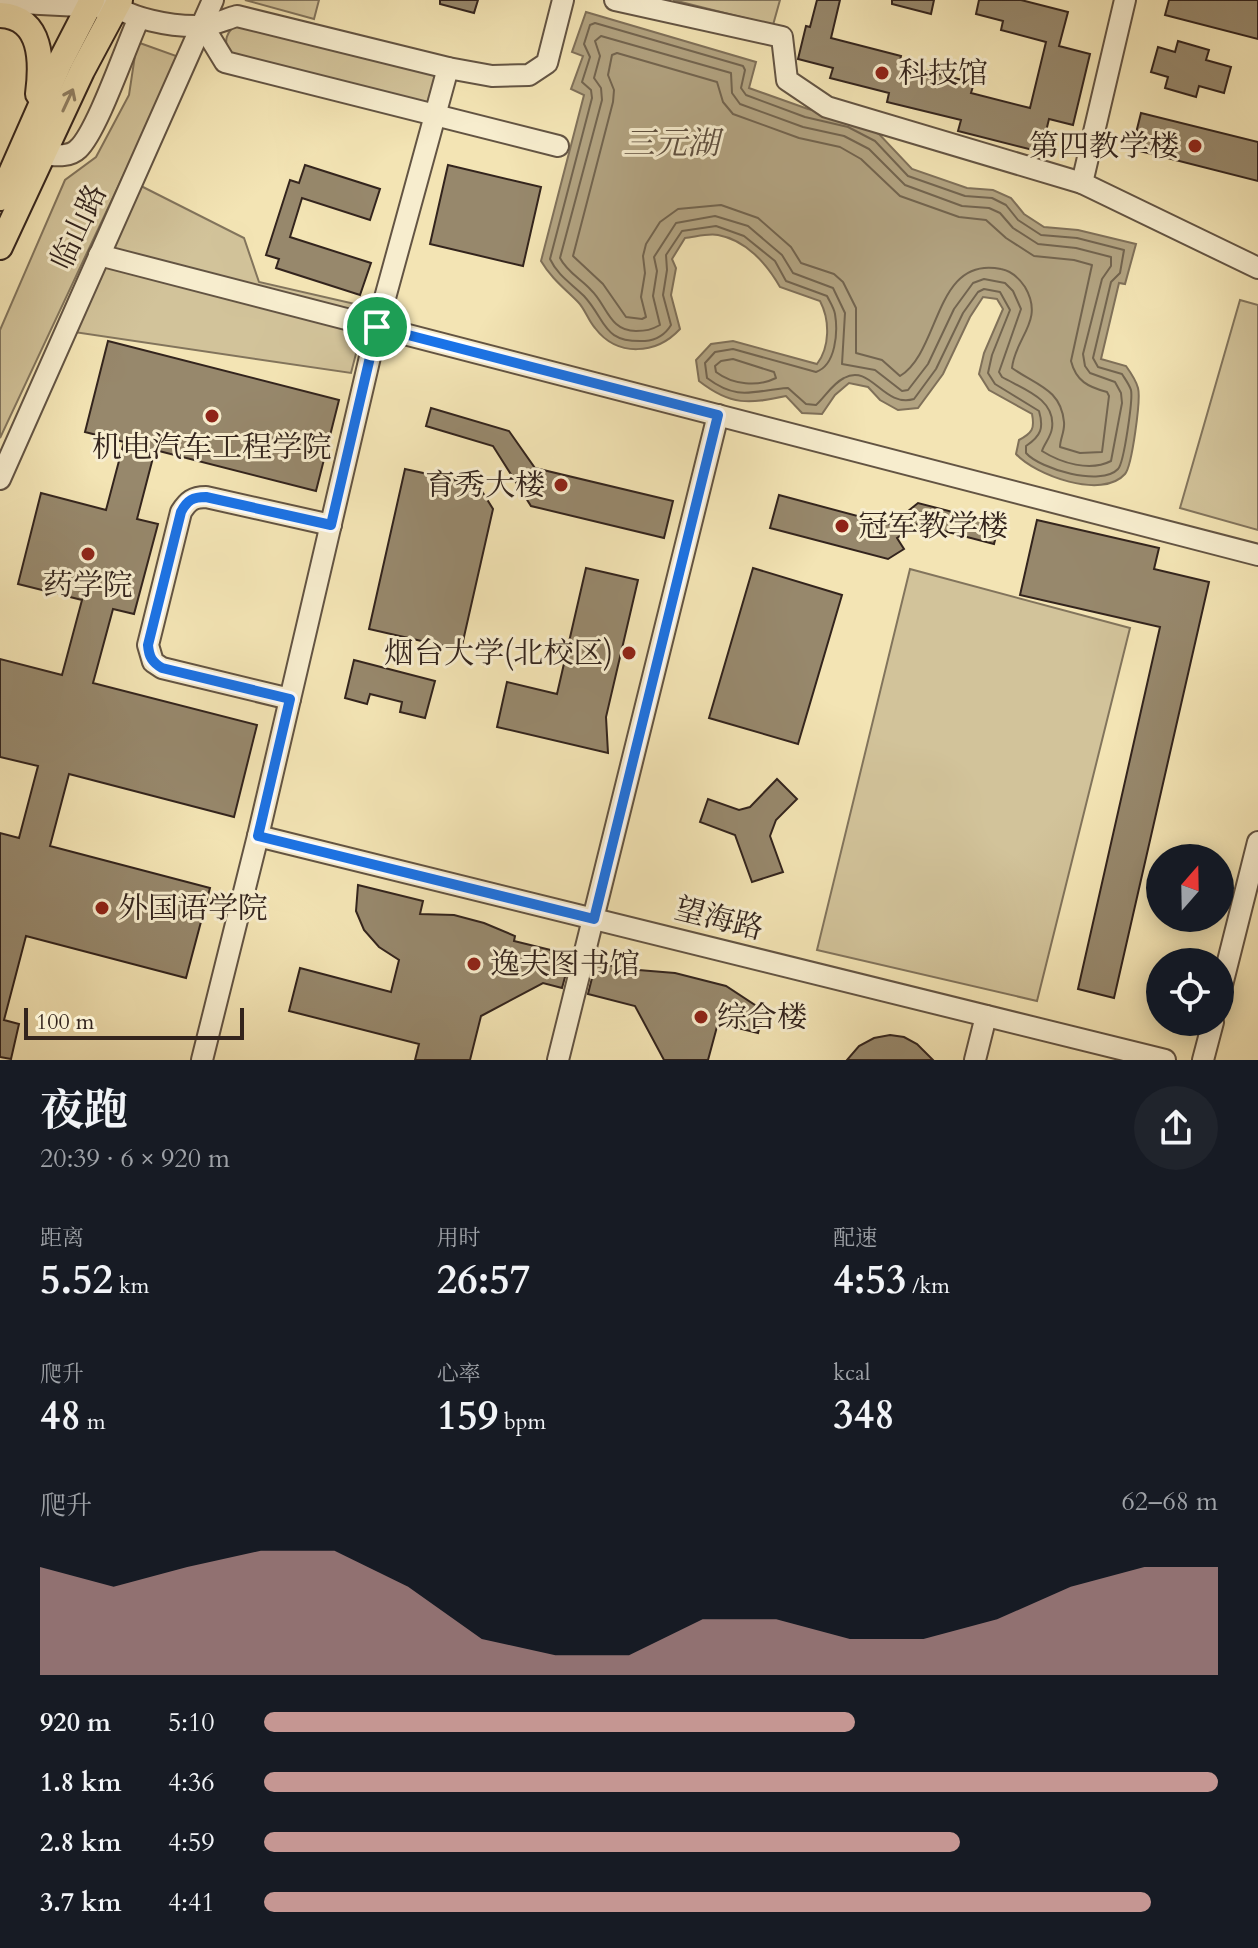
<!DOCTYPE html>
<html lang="zh">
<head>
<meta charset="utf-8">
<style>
	:root { --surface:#171b24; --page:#20242c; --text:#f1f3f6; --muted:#9ea1a6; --accent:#c59692 }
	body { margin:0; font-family:Cardo,"Noto Serif SC",serif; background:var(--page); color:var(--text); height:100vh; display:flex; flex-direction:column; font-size:30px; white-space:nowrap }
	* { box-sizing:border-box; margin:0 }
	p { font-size:26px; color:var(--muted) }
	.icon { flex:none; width:44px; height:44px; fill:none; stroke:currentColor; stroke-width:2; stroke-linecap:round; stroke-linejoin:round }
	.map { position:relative; height:1060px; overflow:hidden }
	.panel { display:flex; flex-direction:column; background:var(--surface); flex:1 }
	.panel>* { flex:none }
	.needle { width:52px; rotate:20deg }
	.buttons { position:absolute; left:1146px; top:844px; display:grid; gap:16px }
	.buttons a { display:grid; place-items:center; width:88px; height:88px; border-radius:50%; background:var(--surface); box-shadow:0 4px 20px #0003; font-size:40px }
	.scale { position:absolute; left:24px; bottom:20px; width:220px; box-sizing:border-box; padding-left:8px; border:4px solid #33241d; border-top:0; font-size:22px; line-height:28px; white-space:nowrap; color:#33241d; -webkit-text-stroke:6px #f7edce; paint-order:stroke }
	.pin { position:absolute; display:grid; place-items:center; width:68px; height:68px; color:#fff; margin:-34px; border:4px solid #fff; border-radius:50%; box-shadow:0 2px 8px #0007 }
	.round { display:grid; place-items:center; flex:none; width:84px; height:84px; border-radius:42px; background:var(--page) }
	.summary { display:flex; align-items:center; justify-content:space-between; height:136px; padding:0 40px }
	h1 { font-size:44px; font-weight:700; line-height:60px }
	.figures { display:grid; grid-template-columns:repeat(3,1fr); gap:12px; height:136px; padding:8px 40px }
	.figures div { display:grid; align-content:center }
	.figures b { font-size:40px; font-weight:700 }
	.figures small { font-size:22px; font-weight:400 }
	.figures p { font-size:22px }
	.chart { height:224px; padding:16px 40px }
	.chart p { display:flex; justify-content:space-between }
	.chart svg { width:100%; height:144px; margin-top:8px; fill:var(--accent); opacity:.7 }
	ul { padding:0 40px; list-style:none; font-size:26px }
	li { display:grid; grid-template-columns:128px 96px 1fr; align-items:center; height:60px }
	li i { height:20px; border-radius:10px; background:var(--accent) }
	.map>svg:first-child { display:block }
	.green { fill:#d2c39a; stroke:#82745c; stroke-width:2 }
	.water { fill:#b2a381; stroke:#7f7059; stroke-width:2 }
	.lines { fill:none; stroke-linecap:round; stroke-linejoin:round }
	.shore { stroke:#72644f; stroke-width:2 }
	.building { fill:#97886c; stroke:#33241d; stroke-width:2 }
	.minor-casing { stroke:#635443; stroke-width:24 }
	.major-casing { stroke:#33241d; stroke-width:28 }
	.minor { stroke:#f7edce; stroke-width:20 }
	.major { stroke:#f3e4b4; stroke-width:24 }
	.oneway { stroke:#938468 }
	.route-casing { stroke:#fff; stroke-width:16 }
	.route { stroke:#1a73e8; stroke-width:10 }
	.poi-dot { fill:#8f2418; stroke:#f7edce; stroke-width:3 }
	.labels { text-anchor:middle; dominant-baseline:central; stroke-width:6; stroke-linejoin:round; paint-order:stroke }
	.poi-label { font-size:30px; fill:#33241d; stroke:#f7edce; text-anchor:start }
	.street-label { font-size:30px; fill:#33241d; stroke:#f7edce }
	.water-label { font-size:32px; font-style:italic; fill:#5f5040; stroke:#f7edce }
</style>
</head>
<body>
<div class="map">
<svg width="1258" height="1060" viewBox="0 0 1258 1060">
	<rect width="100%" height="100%" fill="#f3e4b4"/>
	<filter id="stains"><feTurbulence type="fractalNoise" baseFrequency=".0025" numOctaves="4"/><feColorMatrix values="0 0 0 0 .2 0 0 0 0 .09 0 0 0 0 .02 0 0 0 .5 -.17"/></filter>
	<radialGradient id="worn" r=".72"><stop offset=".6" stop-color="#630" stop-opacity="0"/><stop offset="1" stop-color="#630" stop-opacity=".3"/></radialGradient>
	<g class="green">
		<polygon points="245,0 319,0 314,19"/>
		<polygon points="673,0 780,0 773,25"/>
		<path d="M240,23L431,72L438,79L433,101L425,105L231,55C222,42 226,30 240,23Z"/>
		<polygon points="137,42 179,57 0,438 0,330 65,180 96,157 129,95"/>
		<polygon points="139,185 244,238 259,282 368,307 351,373 74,332"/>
		<polygon points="1240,300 1258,305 1258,530 1180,508"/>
		<polygon points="910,569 1130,628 1037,1001 817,950"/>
	</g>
	<path class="water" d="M586,12L756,62L749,88L808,109L850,119L879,134L912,169L967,188L993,190L1011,198L1024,214L1044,227L1078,230L1136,244L1125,284L1119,283L1101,359L1126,366C1131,373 1136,380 1138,388C1141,399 1132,466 1125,474C1102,500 1035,475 1016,454L1019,440C1032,433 1035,429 1032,414L989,390L979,374L984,353L1003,309L997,299L983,297L970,317L943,374L918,408L898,410L880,400L868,387L849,383L835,395L822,414L802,413L786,396C749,404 731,406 699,381L696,360L711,344L733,341L817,364C830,347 830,320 820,301L780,287C767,264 746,240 718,235C708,233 695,237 685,238L672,259L676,268L671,295L680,329C656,355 617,357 595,328C588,320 585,309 578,302C564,288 551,278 541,261L584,95L571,89L583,56L572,52Z"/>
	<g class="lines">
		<g class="shore">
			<path d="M595,23L743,66L745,70L741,88L746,95L805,117L848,127L875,141L908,176L965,196L992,198L1006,205L1018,220L1041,235L1077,238L1124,250L1120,273L1111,282L1093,358L1098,367L1122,374C1125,379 1129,384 1131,390C1133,399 1124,463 1118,469C1101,487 1040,469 1026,453V446C1041,436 1044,428 1039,411L995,384L988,373L992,355L1010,310L1000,292L984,289L978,292L963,313L936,369L914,399C883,408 871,363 844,378C832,384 825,397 816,405L806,404L788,388C754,390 739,402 707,378L705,363L715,352L733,349L816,372C836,365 838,332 835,314C834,308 830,302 827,296L786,281L775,261L744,236L716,226L682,231L666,255L667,270L663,295L671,325C665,335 657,340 645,341C602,343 607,321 584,296C571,283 558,276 550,259L592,98L591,90L582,82L590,57L584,44L590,25Z"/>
			<path d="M601,36L731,73L732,93L740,104L803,127L844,136L869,149L905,185L962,206L989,208L1000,213L1013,228L1038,244L1076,248L1111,257V266L1102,279L1083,354L1085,366L1090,373L1115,382L1121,393L1122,403L1111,461C1090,472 1061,463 1042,451C1044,444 1051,437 1052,428C1056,399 1023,389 1002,377L999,372L1021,309L1013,291L1005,283L984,279L973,283L954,309L928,364L908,390L902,391L875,370L842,364L845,313L833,288L793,273L782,255L748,226L715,216L676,223L654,257L657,271L653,296L660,325C651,330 646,331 636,331C609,331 607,305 591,290C581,279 567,272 560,258L602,100L601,88L594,78L600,56L595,41Z"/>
			<path d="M617,53L717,82L723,102L733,114L799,138L840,147L861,159L900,196L959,217L986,220L1006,238L1034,256L1074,260L1092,265L1071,361C1076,381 1088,387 1107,392L1109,396L1102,452L1080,453L1060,447C1060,439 1065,431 1064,422C1061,389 1036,385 1012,368C1015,337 1045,321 1025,287C1019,278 1012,271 1001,269C934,255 941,351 900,376L882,360L856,353V308L843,282L834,274L801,263L791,247L758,218L721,205L678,209L660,222L646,244L643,256L645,273L641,297L646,317L642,319L626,317L603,284L573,256L613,102L614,90L608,75L612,55Z"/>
			<path d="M733,359L774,372L776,378C758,387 733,385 716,372L715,366L721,361Z"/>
		</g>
	</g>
	<g class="building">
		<polygon points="440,0 478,0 474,13 440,4"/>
		<polygon points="817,0 840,0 831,38 901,56 899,64 974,83 971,93 1030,108 1046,42 1001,30 1003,21 976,14 979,0 1021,0 1068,12 1059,46 1090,54 1073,125 1049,119 1041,152 958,131 961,120 887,102 889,93 830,78 833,68 798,59 806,26 810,27"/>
		<polygon points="892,0 934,0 931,14 892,4"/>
		<polygon points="1169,0 1258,0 1258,39 1165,15"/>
		<polygon points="1178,41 1209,50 1206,60 1231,67 1224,93 1199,86 1196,97 1165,88 1168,77 1151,72 1158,47 1175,52"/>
		<polygon points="1141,113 1258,142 1258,181 1132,149"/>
		<polygon points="305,165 380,189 370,220 302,198 290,237 371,263 360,295 276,268 279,259 266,255 290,180 299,183"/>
		<polygon points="448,165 541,187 523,266 430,244"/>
		<polygon points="108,341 339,400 316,491 155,450 137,519 158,524 134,614 113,609 93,683 257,725 234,817 69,774 50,846 210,888 186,978 26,936 4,1020 19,1024 11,1059 0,1057 0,833 19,838 38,766 0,757 0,659 62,675 82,600 18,584 41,493 106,510 124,442 85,432"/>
		<polygon points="431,408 509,431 535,468 673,501 664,538 531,506 493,446 426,426"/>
		<polygon points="405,469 478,485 493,509 461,650 369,629"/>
		<polygon points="779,495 891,525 918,503 999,524 994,544 917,524 897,538 904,549 888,559 770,528"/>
		<polygon points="1037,520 1159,548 1154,569 1209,582 1114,998 1078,989 1160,627 1020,595"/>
		<polygon points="586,568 638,580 606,717 608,753 497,727 507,682 557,694"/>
		<polygon points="753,568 842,595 798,744 709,718"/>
		<polygon points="354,660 435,681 425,718 400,712 402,702 370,694 367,704 345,698"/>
		<polygon points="777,779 797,799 776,820 770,836 783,872 752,882 735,835 700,822 708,799 739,810 750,807"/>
		<polygon points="358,885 423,901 420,914 454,915 484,923 515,936 514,941 571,955 562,988 543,983 481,1016 470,1060 415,1060 419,1044 289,1011 300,968 391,992 399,960 379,947 364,930 356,911"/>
		<polygon points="596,962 626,969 675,973 726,986 764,1011 758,1033 718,1023 708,1060 664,1060 635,1006 588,994"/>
		<polygon points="890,1035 904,1037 917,1044 933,1060 847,1060 859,1046 874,1038"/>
	</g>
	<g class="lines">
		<defs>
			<g id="minor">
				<path d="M106,0C128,19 172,27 201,26C212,26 226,19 237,16L448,68L492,76L529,75L547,63L563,0"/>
				<polyline points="615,0 782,37 787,80 827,107 1082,183 1125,0"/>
				<polyline points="0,2 100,7"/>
				<polyline points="203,26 225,62 558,146"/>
				<path d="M42,154C54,155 69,158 78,149C97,132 126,46 139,18"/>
				<polyline points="1082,183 1258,268"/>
				<polyline points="99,255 1258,555"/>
				<polyline points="0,479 213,0"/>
				<path d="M290,699L162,668L153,662L148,645L181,512C188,501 193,497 206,497L331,525"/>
				<polyline points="258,836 1165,1060"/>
				<polyline points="1220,993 1258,842"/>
				<polyline points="202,1060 258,836 377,327 448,68"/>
				<polyline points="558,1060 718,415"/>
				<polyline points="975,1060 986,1016"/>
				<polyline points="1203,1060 1213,1022"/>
			</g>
			<g id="major">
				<path d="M0,15C43,17 42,63 38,94"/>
				<polyline points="0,198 60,62 92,0"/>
				<polyline points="0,247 82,71 120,0"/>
			</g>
		</defs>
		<use href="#minor" class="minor-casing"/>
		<use href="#major" class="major-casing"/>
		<use href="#minor" class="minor"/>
		<use href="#major" class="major"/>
	</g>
	<defs><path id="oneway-shaft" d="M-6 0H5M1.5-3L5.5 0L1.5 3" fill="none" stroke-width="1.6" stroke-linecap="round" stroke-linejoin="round" transform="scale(2)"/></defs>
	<use class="oneway" href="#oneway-shaft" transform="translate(68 100) rotate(-65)"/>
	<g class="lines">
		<defs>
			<path id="route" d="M377,327L718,415L594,919L258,836L290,699L162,668C152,662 149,657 148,645L181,512C187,500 193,497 206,497L331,525Z"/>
		</defs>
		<use href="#route" class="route-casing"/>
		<use href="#route" class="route"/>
	</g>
	<g class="poi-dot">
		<circle cx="882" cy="73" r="8"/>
		<circle cx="1195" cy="146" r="8"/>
		<circle cx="212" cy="416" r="8"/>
		<circle cx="561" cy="485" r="8"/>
		<circle cx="842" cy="526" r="8"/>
		<circle cx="88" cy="554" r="8"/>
		<circle cx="629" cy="653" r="8"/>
		<circle cx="102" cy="908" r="8"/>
		<circle cx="474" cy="964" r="8"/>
		<circle cx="701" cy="1017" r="8"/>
	</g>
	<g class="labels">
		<g class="poi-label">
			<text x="898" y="73">科技馆</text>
			<text x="1179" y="146" text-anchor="end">第四教学楼</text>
			<text x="212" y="447" text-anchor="middle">机电汽车工程学院</text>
			<text x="545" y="485" text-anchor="end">育秀大楼</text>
			<text x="858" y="526">冠军教学楼</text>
			<text x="88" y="585" text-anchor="middle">药学院</text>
			<text x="613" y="653" text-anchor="end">烟台大学(北校区)</text>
			<text x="118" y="908">外国语学院</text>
			<text x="490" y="964">逸夫图书馆</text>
			<text x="717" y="1017">综合楼</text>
		</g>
		<g class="street-label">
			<text transform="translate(79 227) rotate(-65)">临山路</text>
			<text transform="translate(719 919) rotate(14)">望海路</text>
		</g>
		<g class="water-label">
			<text x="671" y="144">三元湖</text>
		</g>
	</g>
	<rect width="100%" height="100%" filter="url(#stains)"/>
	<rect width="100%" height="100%" fill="url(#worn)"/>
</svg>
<div class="buttons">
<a><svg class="needle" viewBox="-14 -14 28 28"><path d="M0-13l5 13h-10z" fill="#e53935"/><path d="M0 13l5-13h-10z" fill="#9ea1a6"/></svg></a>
<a><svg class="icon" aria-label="locate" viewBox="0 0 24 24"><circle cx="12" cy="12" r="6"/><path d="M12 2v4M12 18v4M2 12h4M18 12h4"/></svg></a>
</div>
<div class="scale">100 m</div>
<div class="pin" style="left:377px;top:327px;background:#1e9e55"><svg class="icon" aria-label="arrive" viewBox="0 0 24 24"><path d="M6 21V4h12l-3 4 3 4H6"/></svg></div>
</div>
<section class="panel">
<div class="summary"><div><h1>夜跑</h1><p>20:39 · 6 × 920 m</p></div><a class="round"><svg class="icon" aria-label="share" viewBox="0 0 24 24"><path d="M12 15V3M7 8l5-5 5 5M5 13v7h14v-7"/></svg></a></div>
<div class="figures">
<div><p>距离</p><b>5.52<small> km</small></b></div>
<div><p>用时</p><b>26:57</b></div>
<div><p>配速</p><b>4:53<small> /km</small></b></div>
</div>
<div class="figures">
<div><p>爬升</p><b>48<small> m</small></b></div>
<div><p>心率</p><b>159<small> bpm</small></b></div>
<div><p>kcal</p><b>348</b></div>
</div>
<div class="chart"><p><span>爬升</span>62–68 m</p>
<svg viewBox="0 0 160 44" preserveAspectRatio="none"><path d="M0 44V11L10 17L20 11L30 6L40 6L50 17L60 33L70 38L80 38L90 27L100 27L110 33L120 33L130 27L140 17L150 11L160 11V44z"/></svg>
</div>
<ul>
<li><b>920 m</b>5:10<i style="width:62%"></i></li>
<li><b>1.8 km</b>4:36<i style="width:100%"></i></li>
<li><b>2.8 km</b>4:59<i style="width:73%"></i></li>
<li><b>3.7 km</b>4:41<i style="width:93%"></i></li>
</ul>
</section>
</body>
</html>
